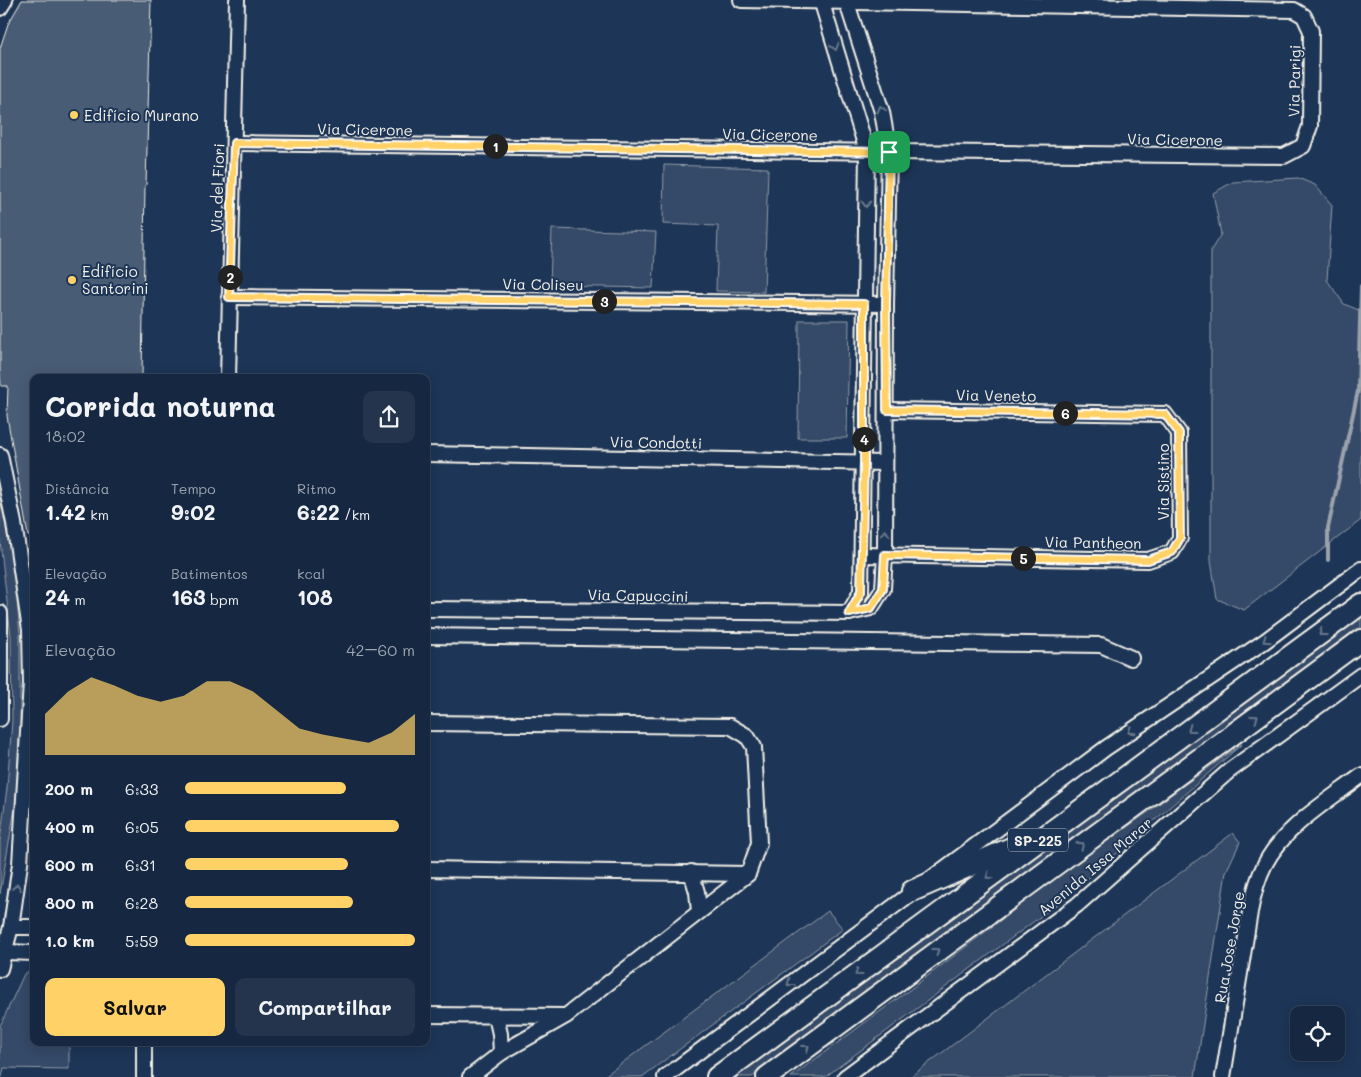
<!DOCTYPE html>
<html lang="pt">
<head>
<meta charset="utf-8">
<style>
	:root { --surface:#162841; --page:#23344c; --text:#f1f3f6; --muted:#9ea6b1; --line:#35445a; --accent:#ffd166 }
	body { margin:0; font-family:Mali,sans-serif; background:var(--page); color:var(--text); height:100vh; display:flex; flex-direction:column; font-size:19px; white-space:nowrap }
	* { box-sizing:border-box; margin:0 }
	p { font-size:16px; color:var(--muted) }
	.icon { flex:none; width:28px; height:28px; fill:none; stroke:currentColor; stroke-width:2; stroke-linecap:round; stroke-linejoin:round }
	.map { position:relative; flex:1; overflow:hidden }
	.panel { position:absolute; left:30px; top:374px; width:400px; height:672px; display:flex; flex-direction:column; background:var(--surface); border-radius:10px; box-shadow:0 2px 12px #0003,0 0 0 1px var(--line) }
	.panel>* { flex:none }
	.tools { position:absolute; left:1290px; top:1006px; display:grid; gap:10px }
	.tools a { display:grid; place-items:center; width:55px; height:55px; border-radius:10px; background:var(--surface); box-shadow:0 2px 12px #0003,0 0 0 1px var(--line); font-size:25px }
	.pin { position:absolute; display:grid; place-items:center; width:42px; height:42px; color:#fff; margin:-21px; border-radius:10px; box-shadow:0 2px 8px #0006 }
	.km { position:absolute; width:25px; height:25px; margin:-12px; border-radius:50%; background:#222; color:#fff; font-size:14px; line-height:25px; text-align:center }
	.round { display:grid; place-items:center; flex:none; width:52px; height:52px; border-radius:10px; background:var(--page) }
	.headline { display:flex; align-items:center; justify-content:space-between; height:85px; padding:0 15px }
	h1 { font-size:28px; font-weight:700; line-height:38px }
	.metrics { display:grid; grid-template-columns:repeat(3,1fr); gap:8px; height:85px; padding:5px 15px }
	.metrics div { display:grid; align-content:center }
	.metrics b { font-size:21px; font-weight:700 }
	.metrics small { font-size:14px; font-weight:400 }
	.metrics p { font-size:14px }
	.chart { height:140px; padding:10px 15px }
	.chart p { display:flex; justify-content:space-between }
	.chart svg { width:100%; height:90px; margin-top:5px; fill:var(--accent); opacity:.7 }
	.primary-button { display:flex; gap:10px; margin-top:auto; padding:10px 15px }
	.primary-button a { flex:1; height:58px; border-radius:10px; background:var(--accent); color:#111; font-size:20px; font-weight:700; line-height:58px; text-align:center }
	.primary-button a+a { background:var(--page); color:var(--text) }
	ul { padding:0 15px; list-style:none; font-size:16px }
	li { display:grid; grid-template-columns:80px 60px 1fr; align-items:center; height:38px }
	li i { height:12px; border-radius:6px; background:var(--accent) }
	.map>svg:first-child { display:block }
	.green { fill:#354a67; stroke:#949ea8 }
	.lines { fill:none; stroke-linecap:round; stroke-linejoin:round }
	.stream { stroke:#9aa2ab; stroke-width:4 }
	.building { fill:#485b74; stroke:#f4f1e8 }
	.minor-casing { stroke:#f4f1e8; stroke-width:18 }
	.highway-casing { stroke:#f4f1e8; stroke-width:24 }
	.minor { stroke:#1d3557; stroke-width:14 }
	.highway { stroke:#1d3557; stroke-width:20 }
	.oneway { stroke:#68778a }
	.route-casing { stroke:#fff; stroke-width:10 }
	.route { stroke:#ffd166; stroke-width:6 }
	.poi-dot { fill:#ffd166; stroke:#1d3557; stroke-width:2 }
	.labels { text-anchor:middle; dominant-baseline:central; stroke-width:4; stroke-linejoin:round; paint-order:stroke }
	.shield { fill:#1d3557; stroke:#b4b9bc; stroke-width:1 }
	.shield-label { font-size:14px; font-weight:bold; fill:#f4f1e8 }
	.street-label { font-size:15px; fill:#f4f1e8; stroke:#1d3557 }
	.poi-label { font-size:15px; fill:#f4f1e8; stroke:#1d3557; text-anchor:start }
</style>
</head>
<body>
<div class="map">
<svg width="1361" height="1077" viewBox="0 0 1361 1077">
	<rect width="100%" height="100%" fill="#1d3557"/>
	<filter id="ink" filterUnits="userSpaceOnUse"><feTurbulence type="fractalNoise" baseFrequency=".02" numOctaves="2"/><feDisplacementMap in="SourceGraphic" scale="10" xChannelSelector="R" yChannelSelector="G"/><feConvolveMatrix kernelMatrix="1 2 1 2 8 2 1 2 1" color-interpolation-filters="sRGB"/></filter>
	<g filter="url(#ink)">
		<g class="green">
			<polygon points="664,165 768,168 764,292 716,291 718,226 663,224"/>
			<polygon points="1298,178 1315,185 1332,205 1327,280 1344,304 1361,311 1361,520 1244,610 1217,599 1211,561 1211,250 1221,234 1213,193 1233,182"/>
			<polygon points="552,229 656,232 653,288 550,286"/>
			<polygon points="799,320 849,320 847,438 798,438"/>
			<polygon points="0,496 15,577 20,635 20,723 16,802 0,894 0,841 7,788 12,720 11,636 0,541"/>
			<polygon points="1361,613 1361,631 752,1077 732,1077"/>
			<polygon points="1242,744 1068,896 825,1077 791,1077 912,988 1061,874 1151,810 1184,785"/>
			<polygon points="1233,833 1240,842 1226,872 1195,1077 910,1077"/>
			<polygon points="828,911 843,929 642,1077 603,1077"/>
			<polygon points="34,969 34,1042 69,1043 69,1069 4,1068 2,1077 0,1077 0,1026 24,974"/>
		</g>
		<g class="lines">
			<polyline class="stream" points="1328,560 1328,528 1358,391 1361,286"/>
		</g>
		<polygon class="building" points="22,0 151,0 146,185 145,185 142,378 34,378 34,536 28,536 7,416 8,386 1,386 0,372 0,48 8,24"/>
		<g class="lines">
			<defs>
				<g id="minor">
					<polyline points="821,0 867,151 861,592 849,613"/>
					<polyline points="0,8 5,0"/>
					<polyline points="235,143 889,152 1284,156 1303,146 1310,126 1311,31 1304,16 1294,10 741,0"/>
					<polyline points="229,297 886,304"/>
					<polyline points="228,378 237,0"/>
					<polyline points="426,454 885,463"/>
					<polyline points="0,455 14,523 30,630 31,683 20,864 11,927 0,969"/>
					<polyline points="862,555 1148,560 1172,552 1180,538 1179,433 1165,414 887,410"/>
					<polyline points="426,609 849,613 871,608 883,589 885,555 886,304 889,152 882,112 846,0"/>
					<polyline points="0,613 0,719"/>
					<polyline points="426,636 1101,645 1131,658"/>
					<polyline points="426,723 730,726 747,736 754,747 759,843 748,874 566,1016 501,1053 470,1077"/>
					<polyline points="426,869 748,874"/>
					<polyline points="691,872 697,892 699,911"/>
					<polyline points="11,927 34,927"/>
					<polyline points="6,952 34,953"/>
					<polyline points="426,1015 565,1016"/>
					<polyline points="496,1016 500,1034 501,1053"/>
					<polyline points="144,1077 144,1042"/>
					<polyline points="665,1077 1106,748 1265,641 1361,569"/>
					<polyline points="845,1077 1077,905 1229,771 1361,675"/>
					<path d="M1223,1077L1250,912C1253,896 1257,879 1265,864C1285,826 1328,801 1361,776"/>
				</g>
				<g id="highway">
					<polyline points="912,891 1018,845"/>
					<polyline points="717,1077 1361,604"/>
					<polyline points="767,1077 1361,640"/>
				</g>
			</defs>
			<use href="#minor" class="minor-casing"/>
			<use href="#highway" class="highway-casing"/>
			<use href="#minor" class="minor"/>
			<use href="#highway" class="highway"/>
		</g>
		<defs><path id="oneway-chevron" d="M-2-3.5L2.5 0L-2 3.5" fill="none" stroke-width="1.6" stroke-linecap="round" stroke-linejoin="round" transform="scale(1.25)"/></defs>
		<g class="oneway">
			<use href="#oneway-chevron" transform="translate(835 47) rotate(73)"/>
			<use href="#oneway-chevron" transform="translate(881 109) rotate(-105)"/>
			<use href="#oneway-chevron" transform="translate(866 204) rotate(91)"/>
			<use href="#oneway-chevron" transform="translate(885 533) rotate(-90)"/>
			<use href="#oneway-chevron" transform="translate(1322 633) rotate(143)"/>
			<use href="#oneway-chevron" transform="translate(1266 640) rotate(145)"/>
			<use href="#oneway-chevron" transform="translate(1255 718) rotate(-36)"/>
			<use href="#oneway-chevron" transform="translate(1191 729) rotate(144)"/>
			<use href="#oneway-chevron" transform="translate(1131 731) rotate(146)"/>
			<use href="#oneway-chevron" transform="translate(1081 845) rotate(-36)"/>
			<use href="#oneway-chevron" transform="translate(989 876) rotate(144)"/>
			<use href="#oneway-chevron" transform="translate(17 887) rotate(-81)"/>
			<use href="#oneway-chevron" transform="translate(936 951) rotate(-36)"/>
			<use href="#oneway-chevron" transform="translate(858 973) rotate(144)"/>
			<use href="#oneway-chevron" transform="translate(790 983) rotate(143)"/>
			<use href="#oneway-chevron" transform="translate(806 1048) rotate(-37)"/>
		</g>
	</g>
	<g class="lines" filter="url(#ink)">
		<defs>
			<polygon id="route" points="234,143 889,152 886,304 887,410 1165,414 1179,433 1180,538 1172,552 1148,560 885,555 883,589 871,608 849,613 861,592 864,462 864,304 229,297"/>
		</defs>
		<use href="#route" class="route-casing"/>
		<use href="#route" class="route"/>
	</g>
	<g class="poi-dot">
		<circle cx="74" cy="115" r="5"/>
		<circle cx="72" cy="280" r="5"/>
	</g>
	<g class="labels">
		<rect class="shield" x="1008" y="828.5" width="60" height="23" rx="4"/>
		<g class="shield-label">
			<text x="1038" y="840">SP-225</text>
		</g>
		<g class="street-label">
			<text transform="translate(1294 81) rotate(-89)">Via Parigi</text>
			<text transform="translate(365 129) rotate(1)">Via Cicerone</text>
			<text transform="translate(770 134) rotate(1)">Via Cicerone</text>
			<text transform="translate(1175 139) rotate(1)">Via Cicerone</text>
			<text transform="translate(217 188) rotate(-88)">Via del Fiori</text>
			<text transform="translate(543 284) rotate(1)">Via Coliseu</text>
			<text transform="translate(996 395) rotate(1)">Via Veneto</text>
			<text transform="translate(656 442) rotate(1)">Via Condotti</text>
			<text transform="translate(1163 482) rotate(-90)">Via Sistino</text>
			<text transform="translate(1093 542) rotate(1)">Via Pantheon</text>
			<text transform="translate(638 595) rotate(1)">Via Capuccini</text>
			<text transform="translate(1095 866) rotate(-40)">Avenida Issa Marar</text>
			<text transform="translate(1229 947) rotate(-80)">Rua Jose Jorge</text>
		</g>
		<g class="poi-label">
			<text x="84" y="115">Edifício Murano</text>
			<text x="82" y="271">Edifício<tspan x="82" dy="17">Santorini</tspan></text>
		</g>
	</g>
</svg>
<div class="tools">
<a><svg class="icon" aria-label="locate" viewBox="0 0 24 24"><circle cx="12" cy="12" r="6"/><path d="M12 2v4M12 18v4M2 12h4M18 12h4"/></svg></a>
</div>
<div class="pin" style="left:889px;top:152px;background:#1e9e55"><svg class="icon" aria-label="arrive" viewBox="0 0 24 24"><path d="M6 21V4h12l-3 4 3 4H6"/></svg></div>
<b class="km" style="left:495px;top:146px">1</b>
<b class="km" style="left:230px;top:277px">2</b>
<b class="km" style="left:604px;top:301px">3</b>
<b class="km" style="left:864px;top:439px">4</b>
<b class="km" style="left:1023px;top:558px">5</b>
<b class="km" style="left:1065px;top:413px">6</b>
<section class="panel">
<div class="headline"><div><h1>Corrida noturna</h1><p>18:02</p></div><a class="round"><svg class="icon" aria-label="share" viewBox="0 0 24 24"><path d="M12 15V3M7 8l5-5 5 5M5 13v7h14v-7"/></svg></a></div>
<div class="metrics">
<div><p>Distância</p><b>1.42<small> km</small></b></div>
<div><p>Tempo</p><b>9:02</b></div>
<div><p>Ritmo</p><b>6:22<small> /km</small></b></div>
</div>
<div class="metrics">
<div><p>Elevação</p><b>24<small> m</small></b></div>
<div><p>Batimentos</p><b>163<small> bpm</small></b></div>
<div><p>kcal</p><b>108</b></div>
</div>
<div class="chart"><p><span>Elevação</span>42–60 m</p>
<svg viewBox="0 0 160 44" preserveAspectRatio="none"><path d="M0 44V24L10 13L20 6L30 10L40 15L50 18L60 15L70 8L80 8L90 13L100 22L110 31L120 34L130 36L140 38L150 33L160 24V44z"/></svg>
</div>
<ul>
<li><b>200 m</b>6:33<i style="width:70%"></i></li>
<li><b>400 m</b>6:05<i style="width:93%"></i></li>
<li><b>600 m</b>6:31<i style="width:71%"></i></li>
<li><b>800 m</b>6:28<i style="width:73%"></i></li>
<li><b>1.0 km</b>5:59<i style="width:100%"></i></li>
</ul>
<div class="primary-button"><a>Salvar</a><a>Compartilhar</a></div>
</section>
</div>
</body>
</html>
